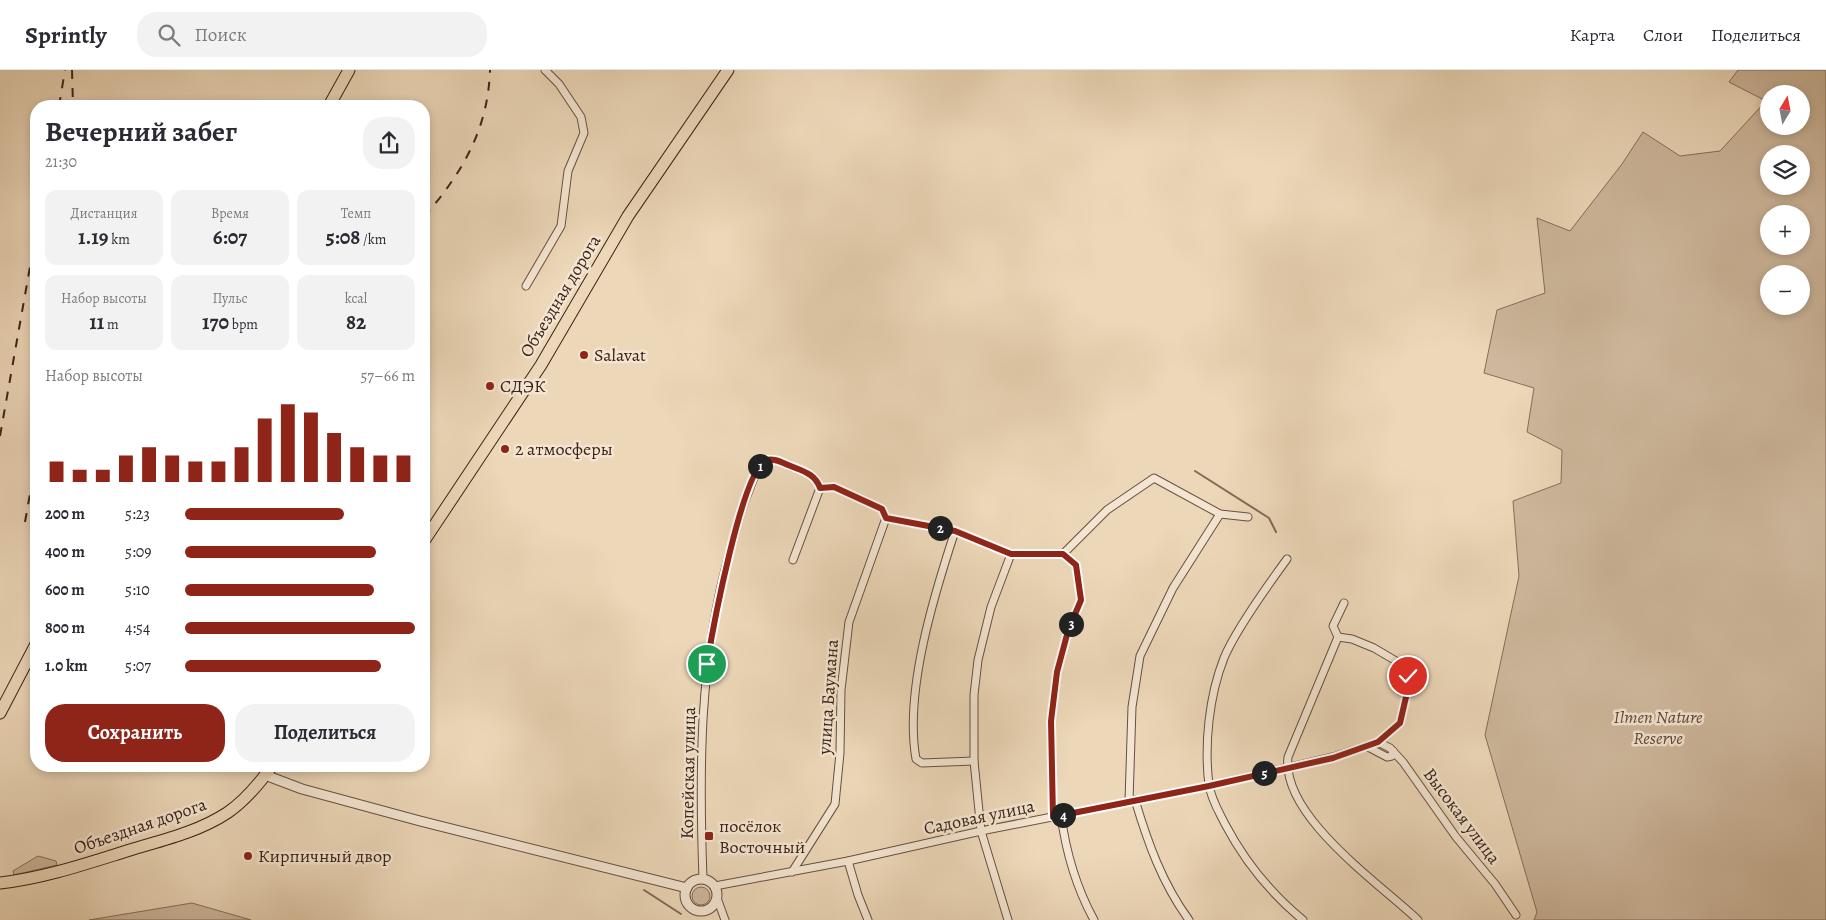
<!DOCTYPE html>
<html lang="ru">
<head>
<meta charset="utf-8">
<style>
	:root { --surface:#fff; --page:#f2f2f3; --text:#2b2b33; --muted:#7c7c81; --line:#e1e1e2; --accent:#8f2418 }
	body { margin:0; font-family:Alegreya,serif; background:var(--page); color:var(--text); height:100vh; display:flex; flex-direction:column; font-size:19px; white-space:nowrap }
	* { box-sizing:border-box; margin:0 }
	p { font-size:16px; color:var(--muted) }
	.icon { flex:none; width:28px; height:28px; fill:none; stroke:currentColor; stroke-width:2; stroke-linecap:round; stroke-linejoin:round }
	.map { position:relative; flex:1; overflow:hidden }
	.sheet { position:absolute; left:30px; top:30px; width:400px; height:672px; display:flex; flex-direction:column; background:var(--surface); border-radius:20px; box-shadow:0 2px 8px #0003 }
	.sheet>* { flex:none }
	.needle { width:32px; rotate:10deg }
	.controls { position:absolute; left:1760px; top:15px; display:grid; gap:10px }
	.controls a { display:grid; place-items:center; width:50px; height:50px; border-radius:50%; background:var(--surface); box-shadow:0 2px 8px #0003; font-size:25px }
	.pin { position:absolute; display:grid; place-items:center; width:42px; height:42px; color:#fff; margin:-21px; border:2px solid #fff; border-radius:50%; box-shadow:0 1px 5px #0007 }
	.km { position:absolute; width:25px; height:25px; margin:-12px; border-radius:50%; background:#222; color:#fff; font-size:14px; line-height:25px; text-align:center }
	.round { display:grid; place-items:center; flex:none; width:52px; height:52px; border-radius:20px; background:var(--page) }
	.headline { display:flex; align-items:center; justify-content:space-between; height:85px; padding:0 15px }
	h1 { font-size:28px; font-weight:700; line-height:38px }
	.figures { display:grid; grid-template-columns:repeat(3,1fr); gap:8px; height:85px; padding:5px 15px }
	.figures div { display:grid; align-content:center; border-radius:12px; background:var(--page); text-align:center }
	.figures b { font-size:21px; font-weight:700 }
	.figures small { font-size:14px; font-weight:400 }
	.figures p { font-size:14px }
	.chart { height:140px; padding:10px 15px }
	.chart p { display:flex; justify-content:space-between }
	.chart svg { width:100%; height:90px; margin-top:5px; stroke:var(--accent); stroke-width:6 }
	.action { display:flex; gap:10px; margin-top:auto; padding:10px 15px }
	.action a { flex:1; height:58px; border-radius:20px; background:var(--accent); color:#fff; font-size:20px; font-weight:700; line-height:58px; text-align:center }
	.action a+a { background:var(--page); color:var(--text) }
	ul { padding:0 15px; list-style:none; font-size:16px }
	li { display:grid; grid-template-columns:80px 60px 1fr; align-items:center; height:38px }
	li i { height:12px; border-radius:6px; background:var(--accent) }
	header { display:flex; align-items:center; gap:30px; box-sizing:border-box; height:70px; padding:0 25px; background:var(--surface); border-bottom:1px solid var(--line) }
	header strong { font-size:24px }
	nav { display:flex; gap:28px; margin-inline-start:auto; font-size:18px }
	.search { width:350px; height:45px; background:var(--page); display:flex; align-items:center; gap:12px; box-sizing:border-box; padding:0 18px; border-radius:20px; color:var(--muted); font-size:19px }
	.map>svg:first-child { display:block }
	.green { fill:#ceb89d; stroke:#846e5a; fill-rule:evenodd }
	.lines { fill:none; stroke-linecap:round; stroke-linejoin:round }
	.stream { stroke:#816a58; stroke-width:2 }
	.minor-casing { stroke:#675040; stroke-width:9 }
	.tertiary-casing { stroke:#675040; stroke-width:11 }
	.primary-casing { stroke:#3b2318; stroke-width:13 }
	.minor { stroke:#f3e5d1; stroke-width:7 }
	.tertiary { stroke:#f3e5d1; stroke-width:9 }
	.primary { stroke:#ecd7b8; stroke-width:11 }
	.rail { stroke:#3b2318; stroke-width:2; stroke-dasharray:9 9; stroke-linecap:butt }
	.route-casing { stroke:#fff; stroke-width:10 }
	.route { stroke:#8f2418; stroke-width:6 }
	.poi-dot { fill:#8f2418; stroke:#f3e5d1; stroke-width:2 }
	.labels { text-anchor:middle; dominant-baseline:central; stroke-width:5; stroke-linejoin:round; paint-order:stroke }
	.street-label { font-size:18px; fill:#3b2318; stroke:#f3e5d1 }
	.poi-label { font-size:18px; fill:#3b2318; stroke:#f3e5d1; text-anchor:start }
	.park-label { font-size:18px; font-style:italic; fill:#604839; stroke:#f3e5d1 }
</style>
</head>
<body>
<header>
<strong>Sprintly</strong>
<div class="search"><svg class="icon" aria-label="search" viewBox="0 0 24 24"><circle cx="10" cy="10" r="6"/><path d="M15 15l6 6"/></svg>Поиск</div>
<nav><a>Карта</a><a>Слои</a><a>Поделиться</a></nav>
</header>
<div class="map">
<svg width="1826" height="850" viewBox="0 0 1826 850">
	<rect width="100%" height="100%" fill="#ecd7b8"/>
	<filter id="stains"><feTurbulence type="fractalNoise" baseFrequency=".004" numOctaves="4"/><feColorMatrix values="0 0 0 0 .2 0 0 0 0 .09 0 0 0 0 .02 0 0 0 .5 -.17"/></filter>
	<radialGradient id="worn" r=".72"><stop offset=".6" stop-color="#630" stop-opacity="0"/><stop offset="1" stop-color="#630" stop-opacity=".3"/></radialGradient>
	<g class="green">
		<path d="M1738,0H1826V850H1534L1537,842L1485,665L1519,506L1513,431L1561,413L1562,380L1527,362L1534,318L1484,303L1497,240L1545,223L1537,148L1570,161L1622,94L1643,62L1680,86L1720,81L1766,31L1729,12ZM1769,24H1801V56H1769ZM1769,84H1801V116H1769ZM1769,144H1801V176H1769ZM1769,204H1801V236H1769Z"/>
		<polygon points="38,786 56,791 57,795 14,805 13,801"/>
		<circle cx="701" cy="826" r="9"/>
		<polygon points="192,833 251,850 89,850"/>
	</g>
	<g class="lines">
		<g class="stream">
			<polyline points="1195,401 1269,448 1276,462"/>
			<polyline points="644,820 681,844"/>
		</g>
		<defs>
			<g id="minor">
				<polyline points="526,216 561,156 568,101 584,63 581,47 559,14 545,0"/>
				<polyline points="886,448 955,461 1011,484 1063,484 1107,440 1154,408 1220,444 1248,447"/>
				<path d="M955,461C934,525 904,622 916,689L922,693L974,691"/>
				<path d="M1287,489C1268,515 1236,559 1224,588C1209,626 1204,675 1209,715C1211,729 1219,742 1225,754C1245,792 1269,822 1303,850"/>
				<polyline points="793,490 820,418"/>
				<polyline points="1338,567 1333,556 1344,533"/>
				<polyline points="1378,672 1390,678 1403,692 1456,767 1495,814 1516,845"/>
				<polyline points="1366,676 1387,687 1392,686 1393,681"/>
				<path d="M1135,730C1148,773 1162,813 1189,850"/>
				<polyline points="1129,731 1132,637 1140,586 1173,518 1220,444"/>
				<path d="M1061,745C1066,783 1076,817 1094,850"/>
				<polyline points="1053,747 1051,651 1057,602 1068,561 1081,530 1076,495 1063,484"/>
				<polyline points="848,791 858,825 868,850"/>
				<polyline points="792,802 835,734 840,683 841,620 849,552 886,448"/>
				<path d="M703,809C699,697 699,590 730,481C736,461 740,441 748,423C752,414 757,394 767,390C775,387 784,394 792,397C805,402 816,404 820,418L834,417L882,439L886,448"/>
				<path d="M715,816L848,791L981,761L1209,716L1333,687L1378,672L1400,653L1409,614L1407,606L1396,591L1374,578L1352,569L1338,567L1288,687C1281,746 1379,813 1418,850"/>
				<polyline points="717,828 725,850"/>
				<polyline points="1008,850 981,761 974,691 974,625 978,590 991,537 1011,484"/>
			</g>
			<g id="tertiary">
				<polyline points="265,705 302,719 420,751 687,818"/>
				<circle cx="701" cy="825" r="16"/>
			</g>
			<g id="primary">
				<polyline points="329,36 349,0"/>
				<polyline points="424,471 541,295 628,146 728,0"/>
				<polyline points="0,643 36,574"/>
				<path d="M0,813C45,808 88,793 130,780C163,770 198,762 227,743C245,731 259,714 272,696"/>
			</g>
		</defs>
		<use href="#minor" class="minor-casing"/>
		<use href="#tertiary" class="tertiary-casing"/>
		<use href="#primary" class="primary-casing"/>
		<use href="#minor" class="minor"/>
		<use href="#tertiary" class="tertiary"/>
		<use href="#primary" class="primary"/>
		<g class="rail">
			<polyline points="72,0 73,36"/>
			<polyline points="59,36 65,0"/>
			<path d="M424,147C462,103 488,60 490,0"/>
			<polyline points="0,366 36,163"/>
			<polyline points="25,452 36,390"/>
		</g>
	</g>
	<g class="lines">
		<defs>
			<path id="route" d="M707,594C712,563 742,400 766,390C774,388 781,392 788,395C802,401 815,403 820,418L834,417L882,439L886,448L955,461L1011,484H1063L1076,495L1081,530L1068,561L1057,602L1051,651L1053,747L1209,716L1333,688L1378,672L1400,653L1409,614L1408,606"/>
		</defs>
		<use href="#route" class="route-casing"/>
		<use href="#route" class="route"/>
	</g>
	<g class="poi-dot">
		<circle cx="584" cy="285" r="5"/>
		<circle cx="490" cy="316" r="5"/>
		<circle cx="505" cy="379" r="5"/>
		<rect x="704" y="761" width="10" height="10" rx="2.5"/>
		<circle cx="248" cy="786" r="5"/>
	</g>
	<g class="labels">
		<g class="street-label">
			<text transform="translate(560 226) rotate(-59)">Объездная дорога</text>
			<text transform="translate(828 627) rotate(-86)">улица Баумана</text>
			<text transform="translate(688 703) rotate(-89)">Копейская улица</text>
			<text transform="translate(1462 746) rotate(53)">Высокая улица</text>
			<text transform="translate(979 747) rotate(-12)">Садовая улица</text>
			<text transform="translate(140 756) rotate(-19)">Объездная дорога</text>
		</g>
		<g class="poi-label">
			<text x="594" y="285">Salavat</text>
			<text x="500" y="316">СДЭК</text>
			<text x="515" y="379">2 атмосферы</text>
			<text x="719" y="756">посёлок<tspan x="719" dy="21">Восточный</tspan></text>
			<text x="258" y="786">Кирпичный двор</text>
		</g>
		<g class="park-label">
			<text x="1658" y="647">Ilmen Nature<tspan x="1658" dy="21">Reserve</tspan></text>
		</g>
	</g>
	<rect width="100%" height="100%" filter="url(#stains)"/>
	<rect width="100%" height="100%" fill="url(#worn)"/>
</svg>
<div class="controls">
<a><svg class="needle" viewBox="-14 -14 28 28"><path d="M0-13l5 13h-10z" fill="#e53935"/><path d="M0 13l5-13h-10z" fill="#7c7c81"/></svg></a>
<a><svg class="icon" aria-label="layers" viewBox="0 0 24 24"><path d="M12 4l9 5-9 5-9-5zM3 14l9 5 9-5"/></svg></a>
<a>+</a>
<a>−</a>
</div>
<div class="pin" style="left:707px;top:594px;background:#1e9e55"><svg class="icon" aria-label="arrive" viewBox="0 0 24 24"><path d="M6 21V4h12l-3 4 3 4H6"/></svg></div>
<div class="pin" style="left:1408px;top:606px;background:#d93025"><svg class="icon" aria-label="check" viewBox="0 0 24 24"><path d="M5 12l5 5 9-10"/></svg></div>
<b class="km" style="left:760px;top:396px">1</b>
<b class="km" style="left:940px;top:458px">2</b>
<b class="km" style="left:1071px;top:554px">3</b>
<b class="km" style="left:1063px;top:745px">4</b>
<b class="km" style="left:1264px;top:703px">5</b>
<section class="sheet">
<div class="headline"><div><h1>Вечерний забег</h1><p>21:30</p></div><a class="round"><svg class="icon" aria-label="share" viewBox="0 0 24 24"><path d="M12 15V3M7 8l5-5 5 5M5 13v7h14v-7"/></svg></a></div>
<div class="figures">
<div><p>Дистанция</p><b>1.19<small> km</small></b></div>
<div><p>Время</p><b>6:07</b></div>
<div><p>Темп</p><b>5:08<small> /km</small></b></div>
</div>
<div class="figures">
<div><p>Набор высоты</p><b>11<small> m</small></b></div>
<div><p>Пульс</p><b>170<small> bpm</small></b></div>
<div><p>kcal</p><b>82</b></div>
</div>
<div class="chart"><p><span>Набор высоты</span>57–66 m</p>
<svg viewBox="0 0 160 44" preserveAspectRatio="none"><path d="M5 44V34M15 44V38M25 44V38M35 44V31M45 44V27M55 44V31M65 44V34M75 44V34M85 44V27M95 44V13M105 44V6M115 44V10M125 44V20M135 44V27M145 44V31M155 44V31"/></svg>
</div>
<ul>
<li><b>200 m</b>5:23<i style="width:69%"></i></li>
<li><b>400 m</b>5:09<i style="width:83%"></i></li>
<li><b>600 m</b>5:10<i style="width:82%"></i></li>
<li><b>800 m</b>4:54<i style="width:100%"></i></li>
<li><b>1.0 km</b>5:07<i style="width:85%"></i></li>
</ul>
<div class="action"><a>Сохранить</a><a>Поделиться</a></div>
</section>
</div>
</body>
</html>
